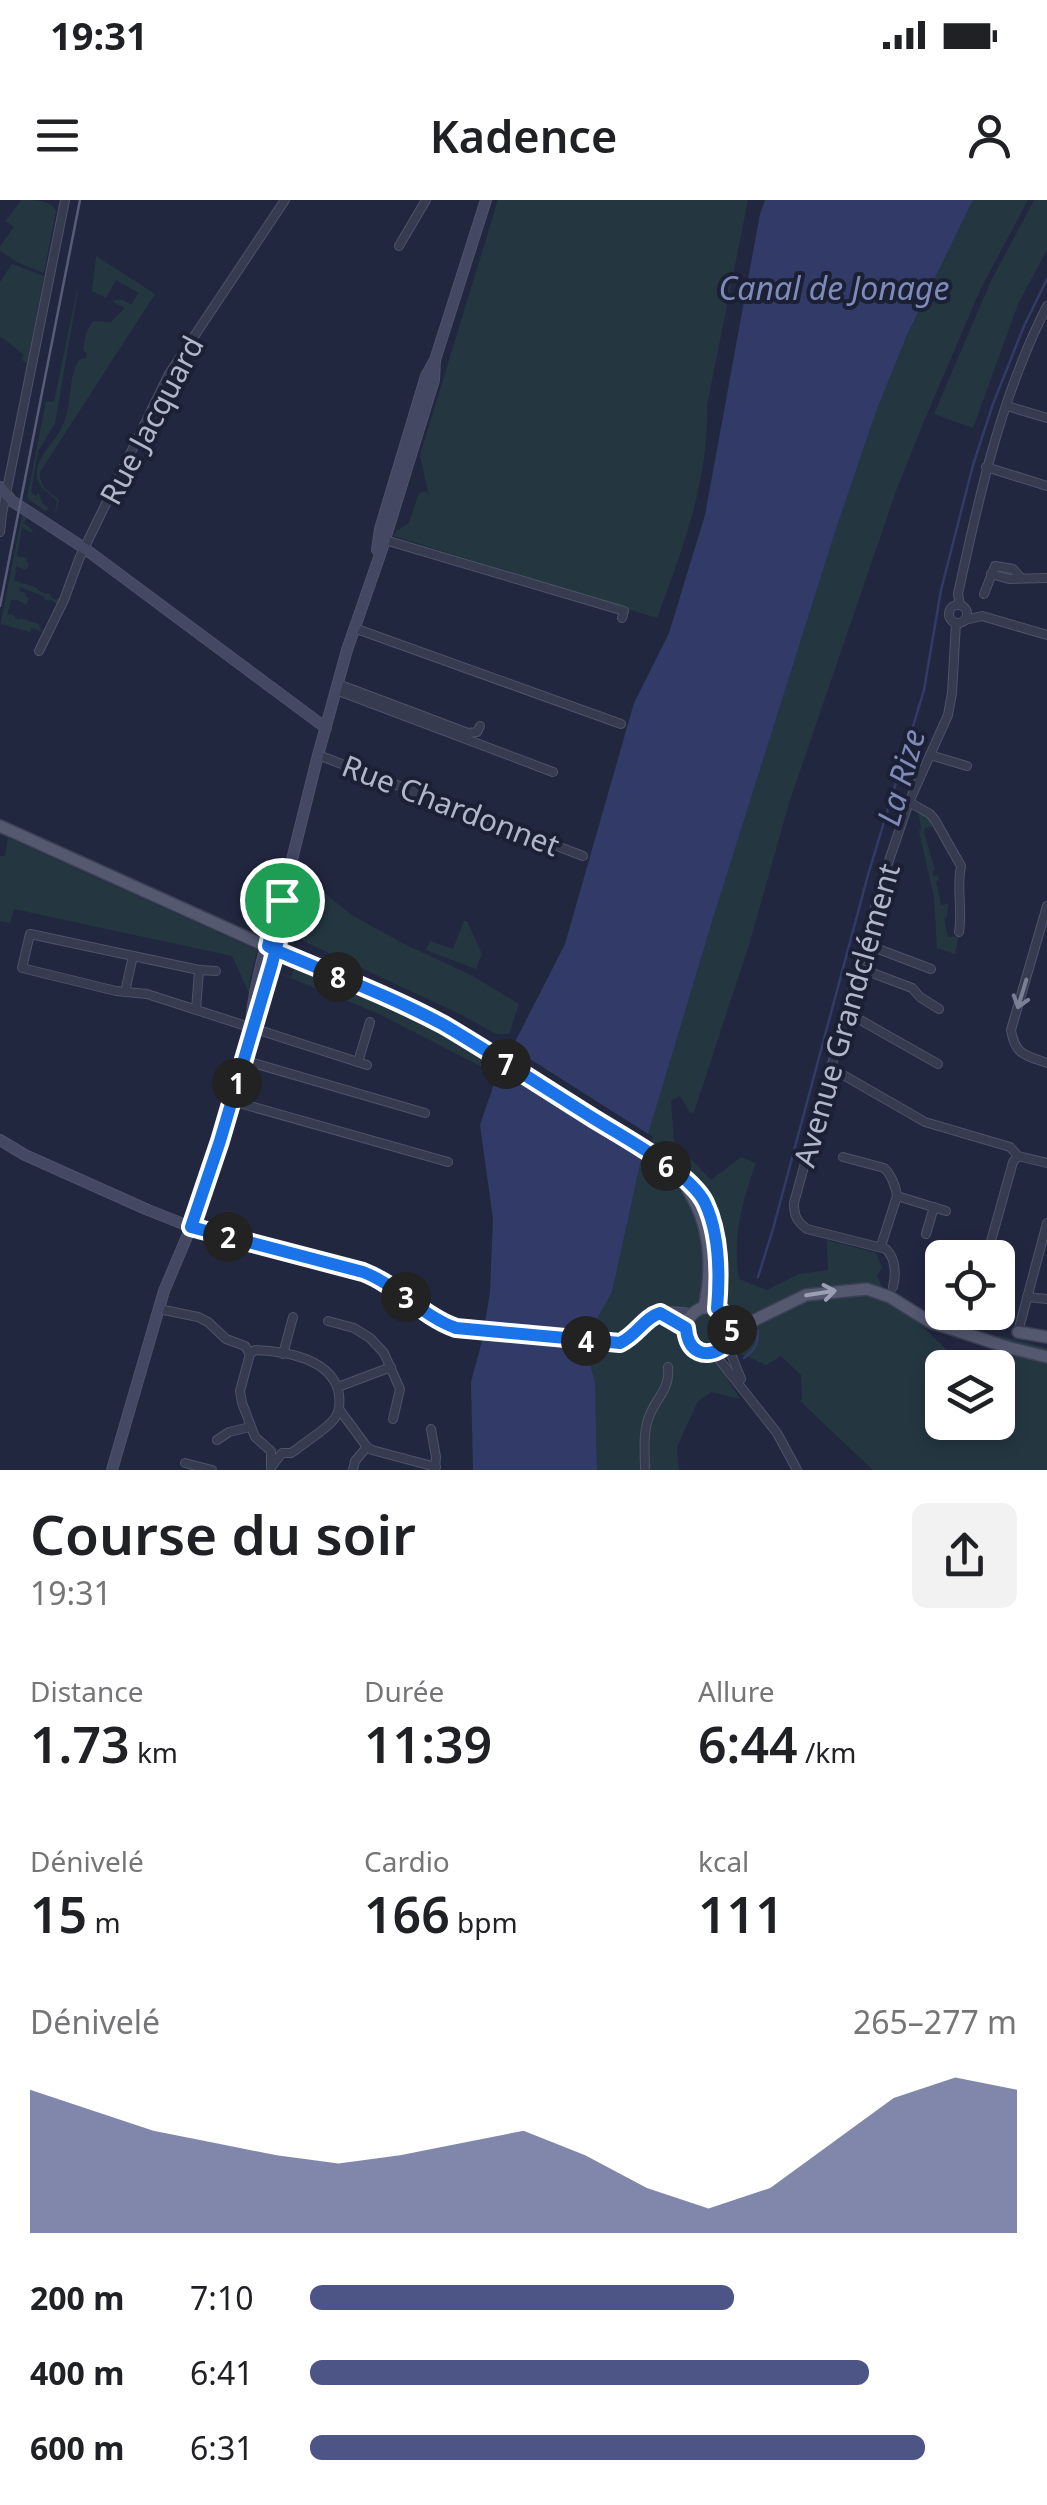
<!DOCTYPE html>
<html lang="fr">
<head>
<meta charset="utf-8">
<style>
	:root { --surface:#fff; --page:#f2f2f2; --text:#202124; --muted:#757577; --accent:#4d5587 }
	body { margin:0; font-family:"Noto Sans",sans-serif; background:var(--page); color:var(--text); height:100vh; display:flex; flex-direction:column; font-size:38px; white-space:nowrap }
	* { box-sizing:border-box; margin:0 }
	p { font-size:32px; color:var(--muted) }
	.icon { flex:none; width:55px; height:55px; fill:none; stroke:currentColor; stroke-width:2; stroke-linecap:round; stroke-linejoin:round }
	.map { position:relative; height:1270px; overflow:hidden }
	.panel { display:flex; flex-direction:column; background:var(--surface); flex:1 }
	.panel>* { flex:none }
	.controls { position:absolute; left:925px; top:1040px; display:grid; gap:20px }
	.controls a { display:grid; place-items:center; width:90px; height:90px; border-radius:15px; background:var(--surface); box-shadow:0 5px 15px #0003; font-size:50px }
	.pin { position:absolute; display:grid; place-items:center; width:85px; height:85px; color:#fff; margin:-42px; border:5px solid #fff; border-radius:50%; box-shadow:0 2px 10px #0007 }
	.km { position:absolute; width:50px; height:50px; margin:-25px; border-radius:50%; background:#222; color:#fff; font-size:28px; line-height:50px; text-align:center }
	.round { display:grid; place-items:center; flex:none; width:105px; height:105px; border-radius:15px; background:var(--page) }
	.summary { display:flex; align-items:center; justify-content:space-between; height:170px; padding:0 30px }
	h1 { font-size:55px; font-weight:600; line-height:75px }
	.stats { display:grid; grid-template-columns:repeat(3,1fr); gap:15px; height:170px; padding:10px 30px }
	.stats div { display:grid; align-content:center }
	.stats b { font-size:50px; font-weight:600 }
	.stats small { font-size:28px; font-weight:400 }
	.stats p { font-size:28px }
	.chart { height:280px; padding:20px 30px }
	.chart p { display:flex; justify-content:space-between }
	.chart svg { width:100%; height:180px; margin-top:10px; fill:var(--accent); opacity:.7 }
	ul { padding:0 30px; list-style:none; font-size:32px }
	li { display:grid; grid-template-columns:160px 120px 1fr; align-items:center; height:75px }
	li i { height:25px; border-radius:12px; background:var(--accent) }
	.status { display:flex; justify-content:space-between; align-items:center; height:70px; padding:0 50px; background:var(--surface); direction:ltr }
	.status svg { height:28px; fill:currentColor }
	header { display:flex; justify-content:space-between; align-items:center; height:130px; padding:0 30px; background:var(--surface); font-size:45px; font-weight:600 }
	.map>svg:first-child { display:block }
	.green { fill:#243741; fill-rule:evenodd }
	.water { fill:#323b67 }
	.pier { fill:#222740 }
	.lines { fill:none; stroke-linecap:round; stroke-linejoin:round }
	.stream { stroke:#323b67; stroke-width:2.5 }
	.street-casing { stroke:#4e5368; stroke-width:10 }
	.secondary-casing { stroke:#4e5368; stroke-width:12 }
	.primary-casing { stroke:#3c4156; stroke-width:14 }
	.street { stroke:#363b50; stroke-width:8 }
	.secondary { stroke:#444863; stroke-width:10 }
	.primary { stroke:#545970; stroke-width:11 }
	.tram { stroke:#585d77; stroke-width:2.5 }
	.oneway { stroke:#7a7f94 }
	.oneway2 { stroke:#9a9fb4 }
	.route-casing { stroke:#fff; stroke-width:20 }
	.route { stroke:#1a73e8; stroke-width:12 }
	.labels { text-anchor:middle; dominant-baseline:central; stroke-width:8; stroke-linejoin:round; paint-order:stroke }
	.street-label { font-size:30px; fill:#b2b6cb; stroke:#1b2035 }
	.water-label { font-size:32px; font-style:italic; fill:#7f8ab9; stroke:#1b2035 }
</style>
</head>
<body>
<div class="status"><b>19:31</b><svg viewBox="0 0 49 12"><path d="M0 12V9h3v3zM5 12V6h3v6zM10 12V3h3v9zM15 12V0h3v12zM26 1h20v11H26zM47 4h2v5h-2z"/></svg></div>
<header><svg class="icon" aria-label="menu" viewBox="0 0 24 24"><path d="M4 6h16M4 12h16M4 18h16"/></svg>Kadence<svg class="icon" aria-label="person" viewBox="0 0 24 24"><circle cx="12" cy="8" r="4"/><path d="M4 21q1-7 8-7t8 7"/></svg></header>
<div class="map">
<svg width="1047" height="1270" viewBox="0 0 1047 1270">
	<rect width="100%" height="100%" fill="#222740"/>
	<g class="green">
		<path d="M21,0C34,0 49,0 56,10L44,73L17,62L0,51V46L14,27L6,21Z"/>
		<path d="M498,0H748L707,205C709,280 683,348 657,418L394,336L395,332L409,323L419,293L426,291L429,296L420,255Z"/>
		<path d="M973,0H1028L981,88L924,221L896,291L789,603L749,745L694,912L690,913L680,896L671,901L674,942L711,980L741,957L756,963C742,1002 732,1037 739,1079L767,1090L799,1074L828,1070L827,1040L876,1053L882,1068L877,1075L890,1106L903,1108L947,1150L989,1164L997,1135L1047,1148V1270H873L800,1201L802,1199L801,1175L781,1156L766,1165L733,1150L704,1147L694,1140L678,1138C684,1154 700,1158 717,1162L740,1199L712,1192L698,1201L677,1247L679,1270H597L595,1182L587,1154L589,1133L612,1092L643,951L715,712L835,332L877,209L907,135ZM942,1168H998V1222H942Z"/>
		<polygon points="1034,0 1047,0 1047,50 1018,104 973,228 934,214 991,81"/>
		<path d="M96,56L155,94L40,272C39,287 48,291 59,300L54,318L57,301C50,293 38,288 37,277C36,256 54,244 62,227C73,206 67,176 80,159H85L87,154L83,150L86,133L93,121L111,122L125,108L113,102L115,100H123L131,105L139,93L116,80L106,98L92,91Z"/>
		<polygon points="12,64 44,76 27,163 22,160 23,154 0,136 0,82"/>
		<polygon points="77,90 78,91 55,223 38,251 31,292 36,296 38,292 43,304 49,308 45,311 27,298 46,201 54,202"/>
		<polygon points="22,315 27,318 23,323 33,330 31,333 22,327 17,356 27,358 26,362 29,363 26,370 16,366 14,383 16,381 37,388 39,391 46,394 49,393 52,398 56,400 60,396 57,404 50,399 49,401 44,399 45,397 20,387 19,391 26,393 25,396 29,398 26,405 18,400 11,400 7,415 10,414 15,416 15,418 19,420 20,418 39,424 40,429 46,433 32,428 30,432 1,424 0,427"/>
		<polygon points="918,610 928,616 935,626 925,628 924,633 935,670 933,671 933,676 938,675 939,680 936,681 941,705 948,704 947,717 944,718 948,737 959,736 955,754 937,748 934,697 919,631 921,629"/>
		<polygon points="8,638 257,750 250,779 249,793 232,756 14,709 10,723 0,721 0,656 5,656"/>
		<polygon points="299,672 350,714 404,744 471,775 519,804 509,834 496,834 460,814 297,738 302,727 288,720"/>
		<polygon points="464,721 467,721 482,754 476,769 426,750 430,741 453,749"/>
		<polygon points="297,762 437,825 493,861 488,870 377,813 278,773 291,777"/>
	</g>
	<polygon class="water" points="765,0 973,0 907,135 877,209 835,332 715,712 643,951 612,1092 589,1133 587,1154 595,1182 597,1270 473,1270 471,1182 482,1141 490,1092 493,1019 480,925 495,881 565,744 634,503 669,433 705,315 760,14"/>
	<polygon class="pier" points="508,845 653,937 647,959 498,864"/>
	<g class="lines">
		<g class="stream">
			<polyline points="758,1077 773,1029 868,675 924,490 941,390 973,265 993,204 1024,126 1047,79"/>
			<path d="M744,1158C755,1150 758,1144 758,1131"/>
		</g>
		<defs>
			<g id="street">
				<polyline points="399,46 426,0"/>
				<polyline points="1007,206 1047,218"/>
				<polyline points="986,267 1047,286"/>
				<polyline points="0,332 2,314 65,0"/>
				<polyline points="385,340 624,411 622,418"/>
				<polyline points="991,374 1009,379 1047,378"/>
				<polyline points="984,394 995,366 1013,369 1021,378"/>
				<circle cx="958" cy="414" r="9"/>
				<path d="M960,405L958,394C979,296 1001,196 1047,106"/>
				<polyline points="965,420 982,416 1047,435"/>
				<polyline points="354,428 621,524"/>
				<polyline points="39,451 64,400 79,359 169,174 285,0"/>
				<polyline points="338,484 468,533 477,532 480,526"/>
				<polyline points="336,490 553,572"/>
				<polyline points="318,555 583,656"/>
				<polyline points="930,555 967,566"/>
				<path d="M909,602L930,614L935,620L961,666C956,688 963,710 959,732"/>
				<path d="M1047,706L1011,830C1015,855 1025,855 1047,863"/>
				<polyline points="865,744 931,769"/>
				<polyline points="859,768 912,788 920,797 939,809"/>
				<polyline points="199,770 216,771"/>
				<polyline points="125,792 133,756"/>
				<polyline points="196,810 199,770 30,734 22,768 116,791 147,794 367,865"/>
				<polyline points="846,812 938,864"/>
				<polyline points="243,860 425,913"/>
				<polyline points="358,862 370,822"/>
				<polyline points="831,868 925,922 1010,947 1018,956"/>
				<polyline points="232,901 448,962"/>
				<polyline points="1018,956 1047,963"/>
				<path d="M843,957L884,968C891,974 896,987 897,996L881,1046"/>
				<polyline points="897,996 946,1011"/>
				<polyline points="926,1034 934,1007"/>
				<polyline points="991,1041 1013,962 1018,956"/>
				<path d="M893,1087C896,1074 896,1059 886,1049L807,1029C796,1021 794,1015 794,1003L883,678L909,602L948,515L952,493L956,423"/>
				<polyline points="1027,1097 1047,1099"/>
				<polyline points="159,1109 198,1117 208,1122 226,1139 245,1146 250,1154"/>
				<polyline points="328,1121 354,1128 370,1138 384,1153 400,1189 393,1219"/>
				<polyline points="1018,1132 1047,1023"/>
				<polyline points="727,1144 741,1179"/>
				<polyline points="714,1153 777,1233 797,1270"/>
				<polyline points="283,1154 293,1117"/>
				<polyline points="338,1187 391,1167"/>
				<polyline points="339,1209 367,1247 372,1250 436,1267"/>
				<polyline points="431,1229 436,1257 435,1269"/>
				<polyline points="217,1240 229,1232 250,1227"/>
				<polyline points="185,1263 212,1270"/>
				<path d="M271,1270V1251L255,1237L242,1203L240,1191L250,1154L255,1150C286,1151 334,1159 339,1195C340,1203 340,1211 335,1218C326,1230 309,1239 297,1249L291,1253H282L272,1266"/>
				<polyline points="353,1270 355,1261 367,1247"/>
				<path d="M645,1270C645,1251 642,1230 651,1212C659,1195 670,1188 668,1167"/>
			</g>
			<g id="secondary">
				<polyline points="0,287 12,301 84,348 326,528"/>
				<polyline points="377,350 380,329 426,176 435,160 486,0"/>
				<path d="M251,828C251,802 269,722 282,700L318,555L347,450L382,349L434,180L435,160"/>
				<path d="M0,940L25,955L148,1010L191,1027L363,1072C397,1086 422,1116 456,1128L611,1144C638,1141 633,1128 651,1117C662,1109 679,1113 692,1114"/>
				<polyline points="666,1116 686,1127"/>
				<polyline points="112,1270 164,1091 191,1027 232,901 251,828 275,750 282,724 282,701"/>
			</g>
			<g id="primary">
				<polyline points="0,626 275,750 420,812 470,841 651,955 689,983 704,1001 712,1021 717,1043 719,1073 717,1109"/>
				<path d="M688,990C711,1026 713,1067 704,1108"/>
				<circle cx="709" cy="1130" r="23"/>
				<polyline points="732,1131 806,1095 867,1089 890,1097 930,1122 1010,1148 1047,1157"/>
				<polyline points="1018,1132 1047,1137"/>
			</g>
		</defs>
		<use href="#street" class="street-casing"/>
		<use href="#secondary" class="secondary-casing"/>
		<use href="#primary" class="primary-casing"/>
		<use href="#street" class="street"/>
		<use href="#secondary" class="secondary"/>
		<use href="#primary" class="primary"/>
		<polyline class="tram" points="0,406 80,0"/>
	</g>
	<defs><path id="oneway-shaft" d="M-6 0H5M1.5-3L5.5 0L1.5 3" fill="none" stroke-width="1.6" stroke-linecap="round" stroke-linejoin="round" transform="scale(2.5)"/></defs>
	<use class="oneway" href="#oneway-shaft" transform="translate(1022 794) rotate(107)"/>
	<use class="oneway2" href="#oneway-shaft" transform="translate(821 1093) rotate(-9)"/>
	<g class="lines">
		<defs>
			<path id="route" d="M282,700C285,722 277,743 272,764L220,941L191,1027L363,1072C397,1085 422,1116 456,1128L620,1143C637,1135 644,1118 660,1113L686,1128C690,1181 762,1138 717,1109C720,1074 720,1035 705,1003C689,971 619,935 588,915C540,885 493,854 444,825C390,796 331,774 275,750L268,746L276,712L282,700"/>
		</defs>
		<use href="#route" class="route-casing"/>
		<use href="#route" class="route"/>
	</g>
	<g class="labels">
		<g class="street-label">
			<text transform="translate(151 220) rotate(-62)">Rue Jacquard</text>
			<text transform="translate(451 605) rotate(21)">Rue Chardonnet</text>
			<text transform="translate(846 815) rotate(-74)">Avenue Grandclément</text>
		</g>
		<g class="water-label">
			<text x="834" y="87">Canal de Jonage</text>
			<text transform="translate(900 577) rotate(-74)">La Rize</text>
		</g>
	</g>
</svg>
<div class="controls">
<a><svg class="icon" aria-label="locate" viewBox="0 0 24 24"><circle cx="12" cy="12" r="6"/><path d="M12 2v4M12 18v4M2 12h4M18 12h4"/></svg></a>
<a><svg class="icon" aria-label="layers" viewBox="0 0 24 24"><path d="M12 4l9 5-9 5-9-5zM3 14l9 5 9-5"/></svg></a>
</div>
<div class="pin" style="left:282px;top:700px;background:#1e9e55"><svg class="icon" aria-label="arrive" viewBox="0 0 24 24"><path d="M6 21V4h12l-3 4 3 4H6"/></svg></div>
<b class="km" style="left:237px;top:883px">1</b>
<b class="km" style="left:228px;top:1037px">2</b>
<b class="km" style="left:406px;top:1097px">3</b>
<b class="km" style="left:586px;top:1141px">4</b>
<b class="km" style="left:732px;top:1130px">5</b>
<b class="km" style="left:666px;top:966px">6</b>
<b class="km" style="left:506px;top:864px">7</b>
<b class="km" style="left:338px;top:777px">8</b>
</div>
<section class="panel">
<div class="summary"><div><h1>Course du soir</h1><p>19:31</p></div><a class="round"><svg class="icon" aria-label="share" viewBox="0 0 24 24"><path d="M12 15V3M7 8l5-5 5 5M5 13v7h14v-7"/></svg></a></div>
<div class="stats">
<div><p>Distance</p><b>1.73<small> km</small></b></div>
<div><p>Durée</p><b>11:39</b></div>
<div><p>Allure</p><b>6:44<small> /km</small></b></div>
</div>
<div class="stats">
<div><p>Dénivelé</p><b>15<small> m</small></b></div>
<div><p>Cardio</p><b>166<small> bpm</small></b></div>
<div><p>kcal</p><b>111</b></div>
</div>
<div class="chart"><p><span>Dénivelé</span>265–277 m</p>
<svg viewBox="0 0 160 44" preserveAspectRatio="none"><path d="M0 44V9L10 14L20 19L30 22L40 25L50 27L60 25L70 22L80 19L90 25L100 33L110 38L120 33L130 22L140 11L150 6L160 9V44z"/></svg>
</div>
<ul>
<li><b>200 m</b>7:10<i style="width:60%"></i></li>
<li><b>400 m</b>6:41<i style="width:79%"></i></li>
<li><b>600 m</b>6:31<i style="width:87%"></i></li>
</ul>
</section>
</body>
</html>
